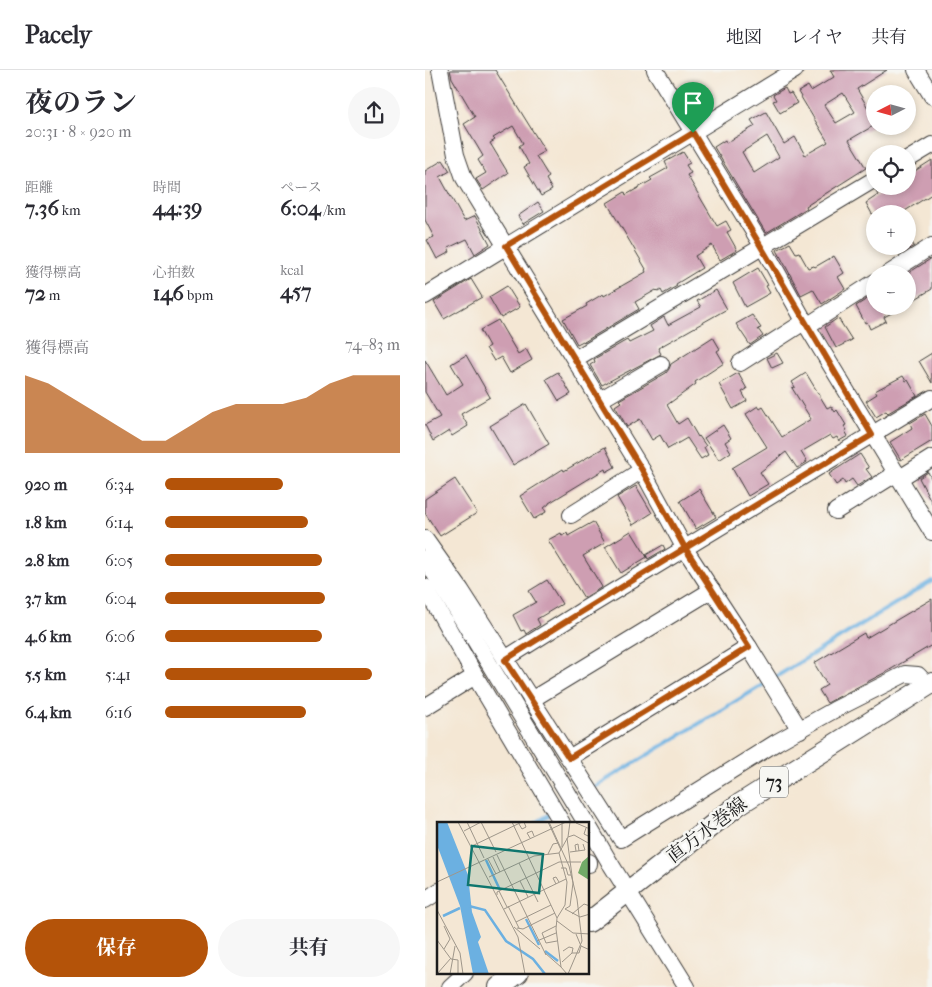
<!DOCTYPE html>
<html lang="ja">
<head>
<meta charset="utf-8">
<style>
	:root { --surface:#fff; --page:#f7f7f7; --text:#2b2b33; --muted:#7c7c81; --line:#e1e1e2; --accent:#b45309 }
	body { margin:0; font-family:"IM FELL French Canon","Noto Serif JP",serif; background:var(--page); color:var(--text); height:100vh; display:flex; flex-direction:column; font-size:19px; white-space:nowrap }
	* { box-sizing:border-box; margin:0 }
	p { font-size:16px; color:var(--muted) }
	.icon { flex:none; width:28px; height:28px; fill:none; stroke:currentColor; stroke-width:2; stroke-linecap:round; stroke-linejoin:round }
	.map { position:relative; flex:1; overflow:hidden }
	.details { display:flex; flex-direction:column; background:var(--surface); width:425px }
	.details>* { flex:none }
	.needle { width:32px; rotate:264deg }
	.buttons { position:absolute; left:441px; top:15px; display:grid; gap:10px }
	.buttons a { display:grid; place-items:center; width:50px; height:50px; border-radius:50%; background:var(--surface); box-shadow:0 2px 8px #0003; font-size:25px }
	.pin { position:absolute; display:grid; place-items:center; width:42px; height:42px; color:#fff; margin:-51px -21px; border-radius:50% 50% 50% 0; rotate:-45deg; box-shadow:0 0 5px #0007 }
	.pin .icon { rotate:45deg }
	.round { display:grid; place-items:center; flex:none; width:52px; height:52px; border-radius:26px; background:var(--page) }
	.headline { display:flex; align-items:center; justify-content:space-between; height:85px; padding:0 25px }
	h1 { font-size:28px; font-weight:700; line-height:38px }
	.metrics { display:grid; grid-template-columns:repeat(3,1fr); gap:8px; height:85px; padding:5px 25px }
	.metrics div { display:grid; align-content:center }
	.metrics b { font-size:21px; font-weight:700 }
	.metrics small { font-size:14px; font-weight:400 }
	.metrics p { font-size:14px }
	.chart { height:140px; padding:10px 25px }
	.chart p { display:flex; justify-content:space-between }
	.chart svg { width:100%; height:90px; margin-top:5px; fill:var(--accent); opacity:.7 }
	.button { display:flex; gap:10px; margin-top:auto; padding:10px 25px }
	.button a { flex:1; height:58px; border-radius:30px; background:var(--accent); color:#fff; font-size:20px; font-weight:700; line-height:58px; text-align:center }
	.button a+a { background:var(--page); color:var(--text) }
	ul { padding:0 25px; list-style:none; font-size:16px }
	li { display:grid; grid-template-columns:80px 60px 1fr; align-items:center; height:38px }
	li i { height:12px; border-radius:6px; background:var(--accent) }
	header { display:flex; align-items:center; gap:30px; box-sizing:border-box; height:70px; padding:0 25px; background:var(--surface); border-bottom:1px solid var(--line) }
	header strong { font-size:24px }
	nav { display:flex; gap:28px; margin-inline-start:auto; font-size:18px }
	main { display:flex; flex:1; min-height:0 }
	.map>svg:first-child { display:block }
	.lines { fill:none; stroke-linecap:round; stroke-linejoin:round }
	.stream { stroke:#6bb0e1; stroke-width:4 }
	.building { fill:#ce9eb2; fill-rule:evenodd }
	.minor-casing { stroke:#3c3a38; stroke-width:18 }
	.major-casing { stroke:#3c3a38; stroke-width:22 }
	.minor { stroke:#fff; stroke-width:16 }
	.major { stroke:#fff; stroke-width:20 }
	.minor-bridge-casing { stroke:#3c3a38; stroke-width:18; stroke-linecap:butt }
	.minor-bridge { stroke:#fff; stroke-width:16 }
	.route-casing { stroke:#fff; stroke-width:10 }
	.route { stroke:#b45309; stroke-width:6 }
	.labels { text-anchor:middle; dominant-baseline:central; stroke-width:5; stroke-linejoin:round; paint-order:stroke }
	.shield { fill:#f6f6f2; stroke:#5d5d5c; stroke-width:1 }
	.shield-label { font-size:18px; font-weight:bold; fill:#1c1c1c }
	.street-label { font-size:19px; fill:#1c1c1c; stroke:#f6f6f2 }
	.inset-river { fill:none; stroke:#6bb0e1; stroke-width:2.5 }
	.inset-road { fill:none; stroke:#9e968a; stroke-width:1 }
	.view { fill:#0f766e; fill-opacity:0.15; stroke:#0f766e; stroke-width:2.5 }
	.inset-edge { fill:none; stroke:#1c1c1c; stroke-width:2.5 }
</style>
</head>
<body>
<header>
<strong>Pacely</strong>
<nav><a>地図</a><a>レイヤ</a><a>共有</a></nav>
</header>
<main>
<section class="details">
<div class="headline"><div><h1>夜のラン</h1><p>20:31 · 8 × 920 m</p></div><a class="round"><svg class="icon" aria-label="share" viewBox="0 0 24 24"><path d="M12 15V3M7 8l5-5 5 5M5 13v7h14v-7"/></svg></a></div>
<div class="metrics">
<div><p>距離</p><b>7.36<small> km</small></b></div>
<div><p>時間</p><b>44:39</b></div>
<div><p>ペース</p><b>6:04<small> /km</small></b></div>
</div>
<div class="metrics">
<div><p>獲得標高</p><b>72<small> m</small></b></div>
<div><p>心拍数</p><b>146<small> bpm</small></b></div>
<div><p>kcal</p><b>457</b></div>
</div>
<div class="chart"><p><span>獲得標高</span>74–83 m</p>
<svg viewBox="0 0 160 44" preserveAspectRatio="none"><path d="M0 44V6L10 10L20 17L30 24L40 31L50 38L60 38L70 31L80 24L90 20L100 20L110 20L120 17L130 10L140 6L150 6L160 6V44z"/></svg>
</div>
<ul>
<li><b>920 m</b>6:34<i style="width:50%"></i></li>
<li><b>1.8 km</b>6:14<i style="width:61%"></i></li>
<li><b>2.8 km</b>6:05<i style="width:67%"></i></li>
<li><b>3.7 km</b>6:04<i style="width:68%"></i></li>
<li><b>4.6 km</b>6:06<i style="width:67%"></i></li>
<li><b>5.5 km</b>5:41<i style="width:88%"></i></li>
<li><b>6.4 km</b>6:16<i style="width:60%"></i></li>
</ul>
<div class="button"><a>保存</a><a>共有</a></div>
</section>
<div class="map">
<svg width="507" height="917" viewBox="0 0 507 917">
	<rect width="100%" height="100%" fill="#f6f6f2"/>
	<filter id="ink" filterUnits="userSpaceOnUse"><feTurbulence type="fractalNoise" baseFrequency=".02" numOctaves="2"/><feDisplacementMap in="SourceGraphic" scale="10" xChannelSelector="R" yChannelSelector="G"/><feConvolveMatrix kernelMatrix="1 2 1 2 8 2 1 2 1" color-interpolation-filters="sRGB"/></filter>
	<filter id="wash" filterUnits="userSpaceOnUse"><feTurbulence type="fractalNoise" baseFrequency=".0096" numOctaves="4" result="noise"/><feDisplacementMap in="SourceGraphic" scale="20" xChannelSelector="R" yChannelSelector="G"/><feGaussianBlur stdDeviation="1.12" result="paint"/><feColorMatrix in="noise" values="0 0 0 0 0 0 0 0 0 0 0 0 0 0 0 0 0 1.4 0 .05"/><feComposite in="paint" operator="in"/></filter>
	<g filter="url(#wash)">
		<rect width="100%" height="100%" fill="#f4e7d4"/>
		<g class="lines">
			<g class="stream">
				<polyline points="349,608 507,511"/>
				<polyline points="168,718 341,613"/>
				<polyline points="111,753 127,743"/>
			</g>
		</g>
		<g id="blocks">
			<g class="building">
				<polygon points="25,0 70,0 120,81 111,86 124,107 121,109 127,120 116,126 99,97 104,94 94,76 98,73 88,56 68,68 70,70 65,73 83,103 58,120 51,109 61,103 53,90 58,86 39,54 50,47 27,8"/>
				<path d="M405,0H462L432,19L443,38L445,37L450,46V55L424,70L441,98L381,136L382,138L341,163L289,77L300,70L301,73L330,56L326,50L341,42L359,74L370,67L380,85L403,72L373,22L383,16L386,21L409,7ZM418,23L430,42L411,53L399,35ZM342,66L354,87L329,103L317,82Z"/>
				<polygon points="360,18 363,24 366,23 372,33 355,43 348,31 351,30 348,25"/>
				<polygon points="258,82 265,93 261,95 266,103 262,105 292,156 301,151 306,160 302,162 312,180 295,190 287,175 270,186 277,198 251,214 252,216 238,224 236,220 233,222 231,220 210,232 214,239 159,272 158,271 152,274 138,249 162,236 161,234 178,224 179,226 221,202 220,200 221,199 182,133 200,122 201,125 227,110 225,108 243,98 240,92"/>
				<polygon points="18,90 25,101 15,107 39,151 50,146 65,174 50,184 42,169 23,178 25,182 12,189 2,170 9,167 0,150 0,101"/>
				<polygon points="507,90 507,124 475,144 447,144 441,133 453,125 450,120 457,116 482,116 482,106"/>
				<polygon points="113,132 119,141 98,154 93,146"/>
				<polygon points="482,164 489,176 482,180"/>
				<polygon points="365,173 371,183 374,182 383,198 389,196 390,197 409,186 419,203 413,207 420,219 397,234 388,219 376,225 352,180"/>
				<polygon points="507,188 507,219 482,234 482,205 484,204 482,204"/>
				<polygon points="333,198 343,215 341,216 345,223 320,237 308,213"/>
				<polygon points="46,209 57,227 19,249 9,232"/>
				<polygon points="82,216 95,237 76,248 64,227"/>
				<polygon points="291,220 302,239 233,278 236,284 177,315 165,295 170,292 169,289 202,270 204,273 228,261 225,256 239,247 243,255 276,237 272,231"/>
				<polygon points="450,224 450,236 480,236 459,247 461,251 445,259 442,252 440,253 431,236"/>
				<polygon points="327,245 336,258 333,259 338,266 325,275 311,254"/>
				<polygon points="413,248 427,270 411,278 400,257"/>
				<polygon points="73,250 93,284 101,279 107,290 85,303 76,287 69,291 61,278 64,276 55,260"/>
				<polygon points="288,267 295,279 292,281 299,293 270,312 271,314 242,335 253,354 262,348 273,367 274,366 281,376 279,377 283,385 276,389 262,368 243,379 235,365 227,370 215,349 202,357 190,336 196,332 194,330 241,303 244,299 246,294"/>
				<polygon points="352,283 358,293 347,298 342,288"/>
				<polygon points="507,283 507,313 494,291"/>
				<polygon points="41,285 65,327 36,344 43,356 27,366 24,361 8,371 0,355 15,347 0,322 0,290 21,325 38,314 26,294"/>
				<polygon points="133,302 146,324 134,331 121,309"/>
				<polygon points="313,303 322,319 317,322 322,331 308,339 294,314"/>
				<polygon points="381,303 402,338 406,336 410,342 412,340 421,355 419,356 422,360 420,361 423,366 414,371 412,367 408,369 405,365 376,382 382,392 372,398 361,382 335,402 343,414 323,426 307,398 342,377 321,344 333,336 335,339 338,337 357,367 386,349 367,318 370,317 367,312"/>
				<polygon points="478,306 481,311 483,310 492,326 463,343 461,341 451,347 441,331 452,324 450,321"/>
				<polygon points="101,334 124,374 88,395 65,356"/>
				<polygon points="500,344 507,356 507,371 476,390 465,372 487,358 485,353"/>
				<polygon points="298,355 306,368 300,372 306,382 294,390 279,368"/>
				<polygon points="180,377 190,397 181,402 180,399 124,433 124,434 119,438 121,442 109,449 95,426 138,399 139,401"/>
				<polygon points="435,384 444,398 441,399 447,407 432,416 427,409 420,414 418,410 411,415 404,404"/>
				<polygon points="503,402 507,410 507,433 494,408"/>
				<polygon points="30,409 52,443 15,466 0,443 0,429"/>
				<polygon points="211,416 227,443 208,455 192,427"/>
				<polygon points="274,419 291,447 271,459 255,431"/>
				<polygon points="168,452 180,473 158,486 177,517 159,528 123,470 136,463 137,466 142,463 143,466"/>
				<polygon points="206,461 222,487 196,503 180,477"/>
				<polygon points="238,475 240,479 223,489 221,485"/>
				<polygon points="122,510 137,534 112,549 115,555 101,564 99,560 96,561 88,545 111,532 104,521"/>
				<polygon points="507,529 507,575 463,601 402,633 394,620 402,615 389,593 439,563 441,568"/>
			</g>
		</g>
	</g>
	<g filter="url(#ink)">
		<use href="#blocks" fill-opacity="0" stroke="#3c3a38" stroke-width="1"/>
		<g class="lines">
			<defs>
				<g id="minor">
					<polyline points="15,0 31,85 39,108 217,400 260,479 324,577 375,660"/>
					<polyline points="230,0 338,177 382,256 507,462"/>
					<polyline points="491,0 507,26"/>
					<polyline points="482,90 507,75"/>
					<polyline points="463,204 507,176"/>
					<polyline points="0,226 370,0"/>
					<polyline points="382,256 450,212"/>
					<polyline points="150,289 450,109"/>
					<polyline points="315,293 379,252"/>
					<polyline points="175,330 236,294"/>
					<polyline points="475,408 507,388"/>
					<polyline points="411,441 472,403"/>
					<polyline points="146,445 217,400"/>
					<polyline points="0,469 36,520 196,769 352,672 409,640 480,604 493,605 503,616"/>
					<polyline points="0,488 161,753"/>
					<polyline points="0,517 53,611 137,753"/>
					<polyline points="80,589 163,537 507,328"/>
					<polyline points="106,630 287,520"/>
					<polyline points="0,637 50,606"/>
					<polyline points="144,688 324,577"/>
					<polyline points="164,792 164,794"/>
					<polyline points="185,793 262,917"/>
					<polyline points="0,830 14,821"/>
					<polyline points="25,917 40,903"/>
				</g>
				<g id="major">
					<polyline points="164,852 313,735 507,613"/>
					<polyline points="74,917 93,903"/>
				</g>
			</defs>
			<use href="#minor" class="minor-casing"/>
			<use href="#major" class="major-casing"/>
			<use href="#minor" class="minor"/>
			<use href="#major" class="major"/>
			<defs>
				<polyline id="minor-bridge" points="164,757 185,793"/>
			</defs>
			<use href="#minor-bridge" class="minor-bridge-casing"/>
			<use href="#minor-bridge" class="minor-bridge"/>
		</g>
	</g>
	<g class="lines" filter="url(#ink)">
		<defs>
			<path id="route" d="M268,63L81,176L217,400L260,478L324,577L144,688L80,590C201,513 324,439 447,365C387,264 329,163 268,63"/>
		</defs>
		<use href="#route" class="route-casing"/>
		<use href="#route" class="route"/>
	</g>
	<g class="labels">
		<rect class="shield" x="335" y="696.5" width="28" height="31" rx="4"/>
		<g class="shield-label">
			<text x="349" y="712">73</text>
		</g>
		<g class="street-label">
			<text transform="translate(282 760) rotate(-37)">直方水巻線</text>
		</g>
	</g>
	<g transform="translate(12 752)">
		<rect width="152" height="152" fill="#f4e7d4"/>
		<path d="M152,34L151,40L152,58L141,51L145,40Z" fill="#72aa68"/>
		<path d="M0,0H10L31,53L35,90L44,115L41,120L52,152H36L23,84L0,23Z" fill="#6bb0e1"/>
		<path class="inset-river" d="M49,38L63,68M32,84L48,88L69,119L96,137L108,152M6,94L23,86M89,97L102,123M108,129L121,139"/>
		<path class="inset-road" d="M21,0L81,115L88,152M30,0L47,36M44,0L59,30M75,0L120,96M111,0L124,28M112,0L132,44L140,77L145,119L131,152M125,1V25M139,1L153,7M82,2L85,7L89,5L87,0M149,6L147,12L151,14L153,10M27,9L44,0M131,15L137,13L153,22M93,16L90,11L95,9L97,14M35,24L85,0M139,29L138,23L141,22L142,29M133,30L148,28L146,22M111,32L116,22L121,21M60,33L109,133M56,35L63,50M51,37L59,52M82,41L101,80M124,46H129L131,53H134M52,55L97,34L122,31M83,59L91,75M0,60L129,0M119,62L116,56L119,55L122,60M62,69L70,85M60,73V70L122,40H144M71,84L82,106M67,87L129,57M128,87L133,84L136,61L130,16M128,87L143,95L153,92M0,88L23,131L26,152M135,92L147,82L153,84M120,99L136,111L153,112M79,100L114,83M7,104L13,117L7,127M119,104L105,111L109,121L120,119M77,105L103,127M80,106L86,107L118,91M139,112L144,124L153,128M0,118L14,137L21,138V152M100,119L119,111M126,129L132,125L136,126L135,131M108,131L124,145M125,140L135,131H142L144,124M0,152L14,136M13,152L18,124M130,152L124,145L119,107L120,96L128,83L130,60L122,31L131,15L133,0"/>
		<path class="view" d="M35,24L106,32L102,71L31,63Z"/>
		<rect width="152" height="152" class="inset-edge"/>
	</g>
</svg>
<div class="buttons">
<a><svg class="needle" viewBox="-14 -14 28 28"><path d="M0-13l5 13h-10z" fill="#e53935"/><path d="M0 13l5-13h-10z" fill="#7c7c81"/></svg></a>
<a><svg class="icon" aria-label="locate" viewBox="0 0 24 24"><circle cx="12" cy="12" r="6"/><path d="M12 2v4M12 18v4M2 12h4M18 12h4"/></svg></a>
<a>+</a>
<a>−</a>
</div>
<div class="pin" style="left:268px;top:63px;background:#1e9e55"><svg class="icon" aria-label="arrive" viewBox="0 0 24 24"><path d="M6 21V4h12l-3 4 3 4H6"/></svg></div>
</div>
</main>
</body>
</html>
